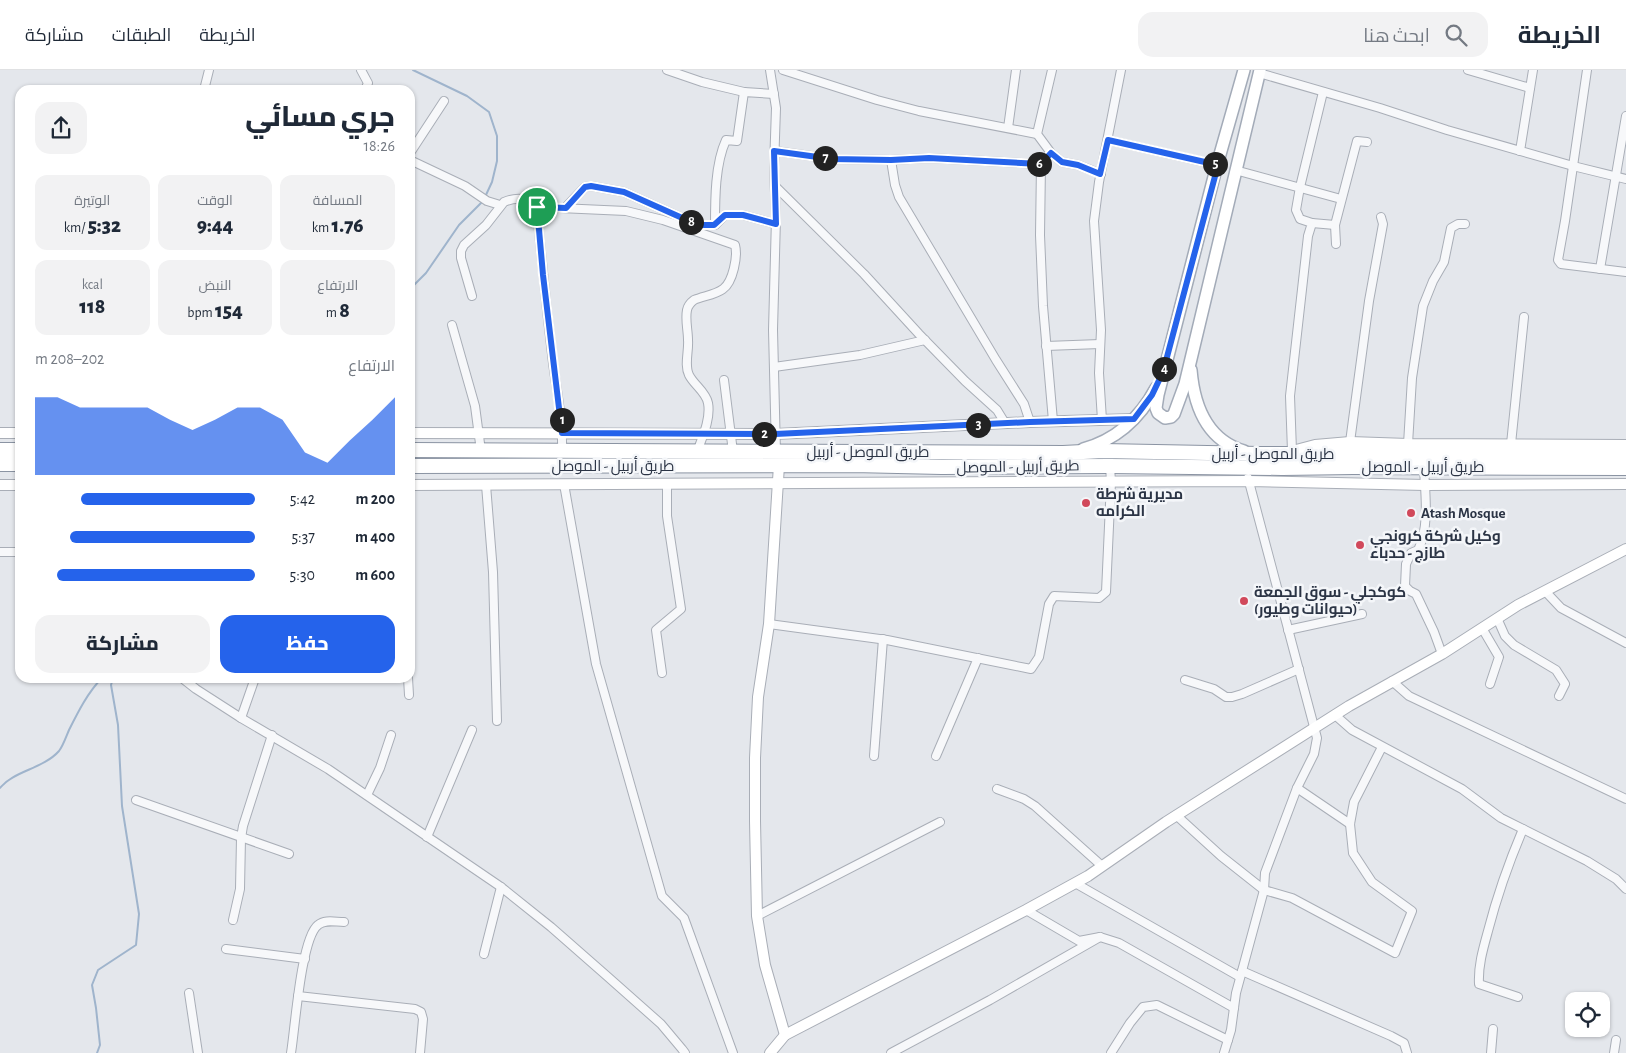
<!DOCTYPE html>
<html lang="ar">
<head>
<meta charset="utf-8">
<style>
	:root { --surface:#fff; --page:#f2f2f3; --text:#1f2937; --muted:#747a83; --line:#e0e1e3; --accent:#2563eb }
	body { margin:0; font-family:"Alegreya Sans",Cairo,sans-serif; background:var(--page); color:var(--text); direction:rtl; height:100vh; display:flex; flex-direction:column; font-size:19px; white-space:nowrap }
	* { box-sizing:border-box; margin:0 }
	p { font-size:16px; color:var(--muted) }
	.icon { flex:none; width:28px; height:28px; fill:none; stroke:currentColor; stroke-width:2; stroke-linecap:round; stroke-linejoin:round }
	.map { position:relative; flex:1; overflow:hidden; direction:ltr }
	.details { position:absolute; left:15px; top:15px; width:400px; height:598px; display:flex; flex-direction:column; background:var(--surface); border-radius:15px; box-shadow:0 1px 4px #0004; direction:rtl }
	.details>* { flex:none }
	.fabs { position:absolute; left:1565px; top:922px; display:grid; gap:10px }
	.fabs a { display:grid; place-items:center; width:45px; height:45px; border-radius:10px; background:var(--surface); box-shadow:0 1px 4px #0004; font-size:25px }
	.pin { position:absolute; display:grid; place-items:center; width:42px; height:42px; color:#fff; margin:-21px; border:2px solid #fff; border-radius:50%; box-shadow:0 1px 5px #0007 }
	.km { position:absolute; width:25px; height:25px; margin:-12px; border-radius:50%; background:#222; color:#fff; font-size:14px; line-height:25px; text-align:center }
	.round { display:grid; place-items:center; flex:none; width:52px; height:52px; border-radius:15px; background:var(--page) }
	.head { display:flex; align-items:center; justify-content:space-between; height:85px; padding:0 20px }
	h1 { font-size:28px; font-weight:800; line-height:38px }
	.figures { display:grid; grid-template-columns:repeat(3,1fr); gap:8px; height:85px; padding:5px 20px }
	.figures div { display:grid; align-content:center; border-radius:12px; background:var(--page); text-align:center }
	.figures b { font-size:21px; font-weight:800 }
	.figures small { font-size:14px; font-weight:400 }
	.figures p { font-size:14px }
	.chart { height:140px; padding:10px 20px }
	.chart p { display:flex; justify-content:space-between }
	.chart svg { width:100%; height:90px; margin-top:5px; fill:var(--accent); opacity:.7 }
	.action { display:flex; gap:10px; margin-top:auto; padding:10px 20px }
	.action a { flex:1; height:58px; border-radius:15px; background:var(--accent); color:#fff; font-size:20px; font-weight:800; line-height:58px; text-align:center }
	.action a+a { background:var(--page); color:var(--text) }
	ul { padding:0 20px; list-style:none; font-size:16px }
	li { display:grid; grid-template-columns:80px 60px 1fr; align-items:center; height:38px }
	li i { height:12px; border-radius:6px; background:var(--accent) }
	header { display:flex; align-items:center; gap:30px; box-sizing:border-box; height:70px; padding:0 25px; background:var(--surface); border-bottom:1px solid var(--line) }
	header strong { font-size:24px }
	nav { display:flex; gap:28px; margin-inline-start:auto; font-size:18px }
	.search { width:350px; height:45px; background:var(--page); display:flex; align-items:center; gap:12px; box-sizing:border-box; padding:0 18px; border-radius:15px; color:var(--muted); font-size:19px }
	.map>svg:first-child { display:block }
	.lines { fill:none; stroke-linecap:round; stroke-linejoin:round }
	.stream { stroke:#9fb4cc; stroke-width:2 }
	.street-casing { stroke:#a9aeb7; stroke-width:10 }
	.secondary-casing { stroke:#a9aeb7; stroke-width:12 }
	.primary-casing { stroke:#a3abb8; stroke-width:14 }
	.highway-casing { stroke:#8b94a3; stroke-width:16 }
	.street { stroke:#f7f8fa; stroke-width:8 }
	.secondary { stroke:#fff; stroke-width:10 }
	.primary { stroke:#fff; stroke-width:11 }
	.highway { stroke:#fff; stroke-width:14 }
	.route-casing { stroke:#fff; stroke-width:10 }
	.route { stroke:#2563eb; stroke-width:6 }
	.poi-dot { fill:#d1495b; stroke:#f4f6f9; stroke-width:2 }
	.labels { text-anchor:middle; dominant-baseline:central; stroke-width:5; stroke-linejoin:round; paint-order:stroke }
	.street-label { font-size:15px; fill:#2b3445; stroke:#f4f6f9 }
	.poi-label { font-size:15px; font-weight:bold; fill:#2b3445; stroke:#f4f6f9; text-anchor:start }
</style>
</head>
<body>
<header>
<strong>الخريطة</strong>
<div class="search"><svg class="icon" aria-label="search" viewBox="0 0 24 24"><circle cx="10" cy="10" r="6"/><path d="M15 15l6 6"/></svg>ابحث هنا</div>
<nav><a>الخريطة</a><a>الطبقات</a><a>مشاركة</a></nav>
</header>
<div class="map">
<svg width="1626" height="983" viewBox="0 0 1626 983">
	<rect width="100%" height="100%" fill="#e4e7ec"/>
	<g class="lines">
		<g class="stream">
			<polyline points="413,0 467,26 489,42 497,66 497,91 492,112 485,127"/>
			<polyline points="410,219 426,203 459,155 483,131"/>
			<path d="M0,718C13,701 43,699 59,681C63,676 66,667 69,660C78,642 88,622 102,608"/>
			<polyline points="97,983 100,975 96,938 92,915 98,900 136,875 139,844 122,736 118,655 111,615 113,608"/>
		</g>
		<defs>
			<g id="street">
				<polyline points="361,0 368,13 365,20"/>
				<polyline points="667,0 702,12 744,22"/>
				<polyline points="770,0 776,38 774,97 776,148 773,260 776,382"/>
				<polyline points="783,0 877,30 919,41 1037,64"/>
				<polyline points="1052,0 1037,64 1051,83 1062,92 1078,95 1101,104"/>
				<polyline points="1468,0 1530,18"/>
				<polyline points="1587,0 1565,151 1558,190 1561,194 1626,202"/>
				<polyline points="1259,3 1380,38 1447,60 1573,96 1626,109"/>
				<polyline points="204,20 209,0"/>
				<polyline points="1008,58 1016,0"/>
				<polyline points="1108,70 1217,95"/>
				<polyline points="775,81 832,89 891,90"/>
				<polyline points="1520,81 1533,0"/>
				<polyline points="410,83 444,31"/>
				<polyline points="1051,83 1041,94 1040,165 1043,236 1053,351"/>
				<polyline points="410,90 465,116 487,131 500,135"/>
				<polyline points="1235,100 1341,129"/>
				<polyline points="775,116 864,204 919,264 965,311 997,340 1005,353"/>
				<path d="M537,137L626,141L663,150L735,175C738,186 733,212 723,219C715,225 703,226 694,230C690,233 688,235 687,240C685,250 688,260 688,270C689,281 684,295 689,305C694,315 706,322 708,333C711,349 702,368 697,382"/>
				<polyline points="566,137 585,117 591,116 624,122 698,155 715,155 725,145 743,145 776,154"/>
				<polyline points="1312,153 1335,155"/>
				<path d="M715,155C715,129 715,94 726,70L737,71L744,22L774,24"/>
				<polyline points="1336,174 1335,155 1357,71 1367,72"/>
				<polyline points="1600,199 1626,46"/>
				<path d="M472,226L461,188V181L464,175L486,155L504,132C515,127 530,127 537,137C541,189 547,241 553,293C557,323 563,351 562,381"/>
				<polyline points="452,255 475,336 481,381"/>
				<polyline points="1046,276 1100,274"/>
				<polyline points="774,297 860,285 925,270"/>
				<polyline points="724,310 733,382"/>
				<polyline points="1102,350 1099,303 1101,260 1094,151 1099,112 1121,0"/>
				<polyline points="1030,352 1024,334 996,290 899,127 895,115 891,90 929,88 1041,94"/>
				<polyline points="1350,372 1369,231 1383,154 1381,147"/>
				<polyline points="1408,374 1412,308 1423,236 1433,211 1444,192 1451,158 1458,154 1465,154"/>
				<polyline points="1511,374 1524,247"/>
				<polyline points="1292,381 1290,326 1308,166 1312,153 1300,149 1296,140 1300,117 1323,22"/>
				<path d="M1424,398C1425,423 1430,457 1418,480L1411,483L1406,494L1405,516L1410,521L1416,524L1434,562L1442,584"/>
				<polyline points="564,414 596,594 662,826 684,848 733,983"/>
				<polyline points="486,415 493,502 497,651"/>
				<polyline points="0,482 20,482"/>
				<polyline points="1545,521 1561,538 1626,573"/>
				<polyline points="1497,548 1505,566 1514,575 1556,600 1565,614 1559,626"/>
				<polyline points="769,554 887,570 1031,599 1039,587 1049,534 1054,526 1099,528 1106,522 1111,412 1110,396"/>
				<polyline points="1482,558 1499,587 1490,614"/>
				<polyline points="1288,560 1362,544"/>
				<polyline points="662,603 656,560 681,539 667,446 667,414"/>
				<polyline points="182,608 196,619 241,648 328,699 501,817 551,857 608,907 661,954 682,979 685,983"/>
				<polyline points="408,608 409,625"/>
				<polyline points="1185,610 1214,619 1226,627 1232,627 1242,624 1299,599"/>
				<polyline points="1392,611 1409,626 1626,729"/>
				<polyline points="1335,645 1352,660 1462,719 1501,748 1587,791 1616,809 1626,819"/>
				<polyline points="241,648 255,608"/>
				<polyline points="874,686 883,569"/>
				<polyline points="936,686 978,588"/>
				<polyline points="1297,718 1350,754"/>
				<polyline points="997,719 1024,729 1035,736 1102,796"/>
				<polyline points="367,725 380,698 391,665"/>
				<polyline points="136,730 289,784"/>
				<polyline points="1176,745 1221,786 1264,820 1292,828 1395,883 1412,841 1372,812 1353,783 1350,754 1354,732 1382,677"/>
				<polyline points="427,767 472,660"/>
				<polyline points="1075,813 1240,907"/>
				<polyline points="1026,840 1079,871 1100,867 1119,873 1234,938"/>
				<polyline points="757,846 940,752"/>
				<polyline points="233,850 240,819 241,768 243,756 272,665"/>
				<polyline points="226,879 305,889"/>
				<polyline points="484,884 501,817"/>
				<polyline points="1242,901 1391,966 1404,973 1407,983"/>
				<polyline points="189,923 198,983"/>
				<polyline points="298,926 415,939 421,942 423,949 420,983"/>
				<path d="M1518,927L1479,914C1478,896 1483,879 1488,861C1497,826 1509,792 1523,759"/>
				<path d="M291,983C295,959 301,868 318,855C325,849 335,852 344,852"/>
				<polyline points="891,983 990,930 1100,867"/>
				<polyline points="1111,983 1130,953 1143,937 1157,935 1228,970"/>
				<polyline points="1224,983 1231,960 1236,923 1264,820 1265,803 1297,718 1314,684 1317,668 1248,408"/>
				<polyline points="1491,983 1493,959"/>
				<polyline points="1614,983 1616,970"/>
			</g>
			<g id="secondary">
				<polyline points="0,363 20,363"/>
				<polyline points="410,363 775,364 1030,352 1134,349"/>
				<polyline points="1296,380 1315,375 1350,372 1408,374 1626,375"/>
				<polyline points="779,395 769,554 758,627 755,688 755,751 757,846 765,895 785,965"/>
				<polyline points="0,415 20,415"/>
				<polyline points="410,415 1249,411 1425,415 1626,414"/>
				<polyline points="770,983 785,965 1026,840 1088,806 1166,752 1349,636 1442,584 1518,535 1626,479"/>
			</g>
			<g id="primary">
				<polyline points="1244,0 1217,95 1158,325 1156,338 1158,343 1165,348 1171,347 1174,344 1185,314 1260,0"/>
				<path d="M1191,300C1194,336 1207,370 1244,381"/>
				<path d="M1083,379C1116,370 1140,348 1156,318"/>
			</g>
			<g id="highway">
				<polyline points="0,380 20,380"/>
				<polyline points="410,380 1063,383 1103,381 1260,384 1626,384"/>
				<polyline points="0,394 20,394"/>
				<polyline points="410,396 853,395 942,397 1110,396 1282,398 1353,397 1626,398"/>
			</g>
		</defs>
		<use href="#street" class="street-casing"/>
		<use href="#secondary" class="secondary-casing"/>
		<use href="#primary" class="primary-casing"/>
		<use href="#highway" class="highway-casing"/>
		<use href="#street" class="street"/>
		<use href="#secondary" class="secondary"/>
		<use href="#primary" class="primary"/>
		<use href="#highway" class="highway"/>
	</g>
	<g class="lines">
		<defs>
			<polygon id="route" points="1108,70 1218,95 1163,302 1152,325 1134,349 1030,352 775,364 562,363 543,205 537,137 566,138 585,117 591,116 624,122 698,155 714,155 725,145 743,145 776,154 774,81 832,89 891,90 929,88 1041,94 1051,83 1062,92 1078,95 1100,104"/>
		</defs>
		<use href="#route" class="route-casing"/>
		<use href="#route" class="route"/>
	</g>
	<g class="poi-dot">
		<circle cx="1086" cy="433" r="5"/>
		<circle cx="1411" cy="443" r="5"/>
		<circle cx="1360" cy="475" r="5"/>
		<circle cx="1244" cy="531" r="5"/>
	</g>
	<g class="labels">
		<g class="street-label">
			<text x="868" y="382">طريق الموصل - أربيل</text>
			<text x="1273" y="384">طريق الموصل - أربيل</text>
			<text x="613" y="396">طريق أربيل - الموصل</text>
			<text transform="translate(1018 397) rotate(-1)">طريق أربيل - الموصل</text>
			<text x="1423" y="397">طريق أربيل - الموصل</text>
		</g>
		<g class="poi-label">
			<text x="1096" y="424">مديرية شرطة<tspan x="1096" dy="17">الكرامه</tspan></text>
			<text x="1421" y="443">Atash Mosque</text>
			<text x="1370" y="466">وكيل شركة كرونجي<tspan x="1370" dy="17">طازج - حدباء</tspan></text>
			<text x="1254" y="522">كوكجلي - سوق الجمعة<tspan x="1254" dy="17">(حيوانات وطيور)</tspan></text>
		</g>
	</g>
</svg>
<div class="fabs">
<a><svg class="icon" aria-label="locate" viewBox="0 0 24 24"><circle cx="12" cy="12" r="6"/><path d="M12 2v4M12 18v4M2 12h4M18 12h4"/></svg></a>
</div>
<div class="pin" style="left:537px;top:137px;background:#1e9e55"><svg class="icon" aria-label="arrive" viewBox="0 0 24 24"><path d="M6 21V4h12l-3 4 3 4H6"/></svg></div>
<b class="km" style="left:562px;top:350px">1</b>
<b class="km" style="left:764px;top:364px">2</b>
<b class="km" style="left:978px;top:355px">3</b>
<b class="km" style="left:1164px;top:299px">4</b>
<b class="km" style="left:1215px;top:94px">5</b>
<b class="km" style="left:1039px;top:94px">6</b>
<b class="km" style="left:825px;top:88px">7</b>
<b class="km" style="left:691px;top:152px">8</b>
<section class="details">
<div class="head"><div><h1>جري مسائي</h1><p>18:26</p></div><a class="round"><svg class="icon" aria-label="share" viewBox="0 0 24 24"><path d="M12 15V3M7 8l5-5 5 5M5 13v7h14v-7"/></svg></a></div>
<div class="figures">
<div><p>المسافة</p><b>1.76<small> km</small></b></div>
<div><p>الوقت</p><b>9:44</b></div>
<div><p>الوتيرة</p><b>5:32<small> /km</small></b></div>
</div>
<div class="figures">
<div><p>الارتفاع</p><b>8<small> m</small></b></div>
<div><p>النبض</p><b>154<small> bpm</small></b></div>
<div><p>kcal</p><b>118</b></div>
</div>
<div class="chart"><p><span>الارتفاع</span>202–208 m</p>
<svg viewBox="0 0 160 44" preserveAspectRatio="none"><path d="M0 44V6L10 6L20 11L30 11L40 11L50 11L60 17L70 22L80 17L90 11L100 11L110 17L120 33L130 38L140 27L150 17L160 6V44z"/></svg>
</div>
<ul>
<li><b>200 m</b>5:42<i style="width:79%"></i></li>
<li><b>400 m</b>5:37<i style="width:84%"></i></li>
<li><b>600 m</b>5:30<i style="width:90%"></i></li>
</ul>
<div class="action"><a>حفظ</a><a>مشاركة</a></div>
</section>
</div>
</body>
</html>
